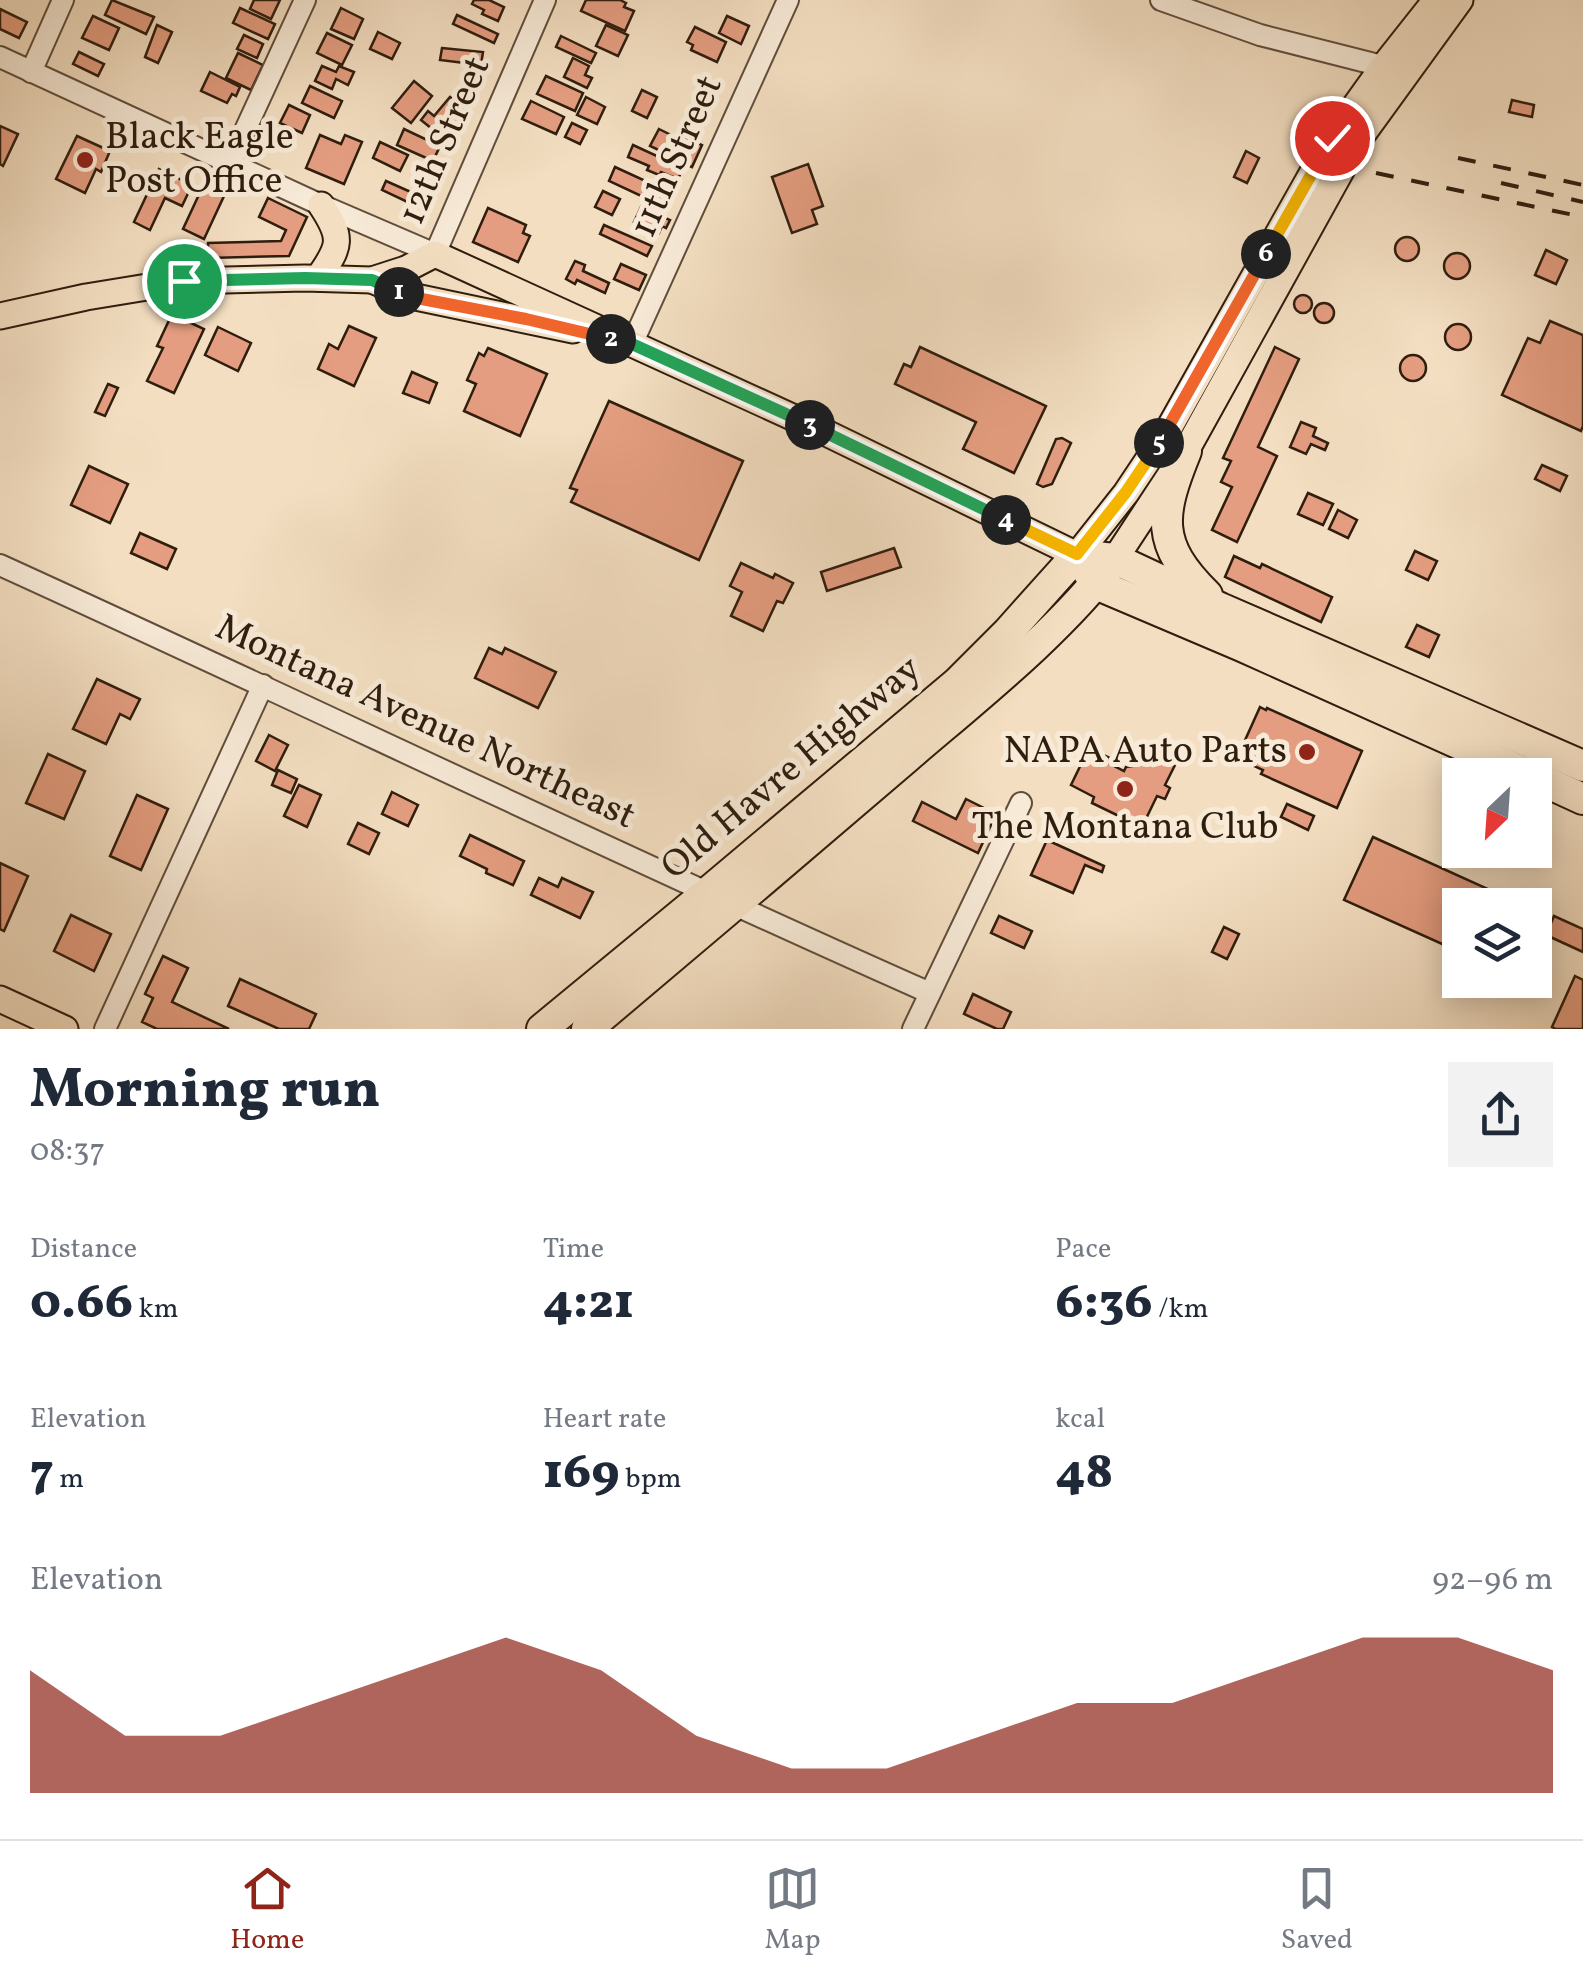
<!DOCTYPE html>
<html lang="en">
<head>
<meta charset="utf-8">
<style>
	:root { --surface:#fff; --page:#f2f2f3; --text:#1f2937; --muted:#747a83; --line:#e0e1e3; --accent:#8f2418 }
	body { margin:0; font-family:Vollkorn,serif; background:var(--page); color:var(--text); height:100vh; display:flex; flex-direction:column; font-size:38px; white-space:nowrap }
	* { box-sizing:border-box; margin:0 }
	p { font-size:32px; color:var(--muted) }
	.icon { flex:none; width:55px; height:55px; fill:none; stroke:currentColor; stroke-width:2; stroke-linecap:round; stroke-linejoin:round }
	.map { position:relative; height:1029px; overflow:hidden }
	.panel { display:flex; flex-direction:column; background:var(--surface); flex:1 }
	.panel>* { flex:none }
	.needle { width:65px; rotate:205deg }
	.buttons { position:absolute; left:1442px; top:758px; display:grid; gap:20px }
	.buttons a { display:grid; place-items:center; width:110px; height:110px; border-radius:0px; background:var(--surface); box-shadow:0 5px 25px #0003; font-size:50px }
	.pin { position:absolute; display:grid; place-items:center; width:85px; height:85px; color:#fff; margin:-42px; border:5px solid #fff; border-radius:50%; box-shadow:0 2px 10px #0007 }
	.km { position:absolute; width:50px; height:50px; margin:-25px; border-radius:50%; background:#222; color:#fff; font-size:28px; line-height:50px; text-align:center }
	.round { display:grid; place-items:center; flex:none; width:105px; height:105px; border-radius:0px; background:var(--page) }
	.headline { display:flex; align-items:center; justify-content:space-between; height:170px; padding:0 30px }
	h1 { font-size:55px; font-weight:800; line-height:75px }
	.figures { display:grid; grid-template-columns:repeat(3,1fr); gap:15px; height:170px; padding:10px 30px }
	.figures div { display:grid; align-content:center }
	.figures b { font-size:50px; font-weight:800 }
	.figures small { font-size:28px; font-weight:400 }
	.figures p { font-size:28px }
	.chart { height:280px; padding:20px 30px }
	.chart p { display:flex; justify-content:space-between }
	.chart svg { width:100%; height:180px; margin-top:10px; fill:var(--accent); opacity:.7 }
	.menu { display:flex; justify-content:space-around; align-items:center; height:140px; border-top:2px solid var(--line); background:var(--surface); font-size:28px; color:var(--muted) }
	.menu a { display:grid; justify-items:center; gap:5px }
	.menu .active { color:var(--accent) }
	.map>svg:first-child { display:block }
	.building { fill:#e49d80; stroke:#2f1d0e; stroke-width:2.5 }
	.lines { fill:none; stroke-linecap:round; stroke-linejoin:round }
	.minor-casing { stroke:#604d3b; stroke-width:24 }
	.major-casing { stroke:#2f1d0e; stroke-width:29 }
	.highway-casing { stroke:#2f1d0e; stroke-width:34 }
	.minor { stroke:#f7ead7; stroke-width:20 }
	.major { stroke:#f3dec1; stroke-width:25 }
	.highway { stroke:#f3dec1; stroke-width:30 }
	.rail { stroke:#2f1d0e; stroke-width:4; stroke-dasharray:18 18; stroke-linecap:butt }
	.split-1-casing { stroke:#fff; stroke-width:20 }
	.split-2-casing { stroke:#fff; stroke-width:20 }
	.split-3-casing { stroke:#fff; stroke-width:20 }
	.split-4-casing { stroke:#fff; stroke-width:20 }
	.split-5-casing { stroke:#fff; stroke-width:20 }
	.split-6-casing { stroke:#fff; stroke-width:20 }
	.split-7-casing { stroke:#fff; stroke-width:20 }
	.split-1 { stroke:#22a559; stroke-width:12 }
	.split-2 { stroke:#f0652b; stroke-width:12 }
	.split-3 { stroke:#22a559; stroke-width:12 }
	.split-4 { stroke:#22a559; stroke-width:12 }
	.split-5 { stroke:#f5b400; stroke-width:12 }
	.split-6 { stroke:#f0652b; stroke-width:12 }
	.split-7 { stroke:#f5b400; stroke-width:12 }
	.poi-dot { fill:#8f2418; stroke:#f7ead7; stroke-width:4 }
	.labels { text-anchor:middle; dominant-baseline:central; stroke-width:10; stroke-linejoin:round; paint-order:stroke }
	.poi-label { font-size:38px; fill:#2f1d0e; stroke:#f7ead7; text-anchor:start }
	.street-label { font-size:38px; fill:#2f1d0e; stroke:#f7ead7 }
</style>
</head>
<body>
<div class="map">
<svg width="1583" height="1029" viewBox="0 0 1583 1029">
	<rect width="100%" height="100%" fill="#f3dec1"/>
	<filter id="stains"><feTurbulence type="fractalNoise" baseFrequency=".002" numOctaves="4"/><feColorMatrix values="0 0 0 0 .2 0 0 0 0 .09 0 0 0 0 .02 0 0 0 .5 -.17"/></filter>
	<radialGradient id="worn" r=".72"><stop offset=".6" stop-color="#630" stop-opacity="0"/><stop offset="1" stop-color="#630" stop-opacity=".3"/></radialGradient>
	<g class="building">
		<polygon points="112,0 154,17 146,34 105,15"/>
		<polygon points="254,0 280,0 271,19 250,9"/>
		<polygon points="474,0 489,0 504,7 498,21 482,14 484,10 472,4"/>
		<polygon points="586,0 620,0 626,3 624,7 634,11 625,31 581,11"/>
		<polygon points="240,8 275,24 268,39 233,23"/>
		<polygon points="341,8 363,19 354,39 331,29"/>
		<polygon points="0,9 27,22 19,38 0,29"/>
		<polygon points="457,15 498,34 494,43 453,24"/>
		<polygon points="93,16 119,28 109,50 82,38"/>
		<polygon points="727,16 749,26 741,44 719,33"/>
		<polygon points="157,25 172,32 158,63 145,57"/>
		<polygon points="606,25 628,35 618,56 596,46"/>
		<polygon points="695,27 726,42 717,62 691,50 693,45 687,42"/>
		<polygon points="378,32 400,43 392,59 370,49"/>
		<polygon points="327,33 352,45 342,65 317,53"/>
		<polygon points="244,35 263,44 257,58 237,49"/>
		<polygon points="561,36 596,53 591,63 556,47"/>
		<polygon points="442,48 483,52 481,65 440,60"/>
		<polygon points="79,52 104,64 98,76 73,64"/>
		<polygon points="238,53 263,65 251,90 226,78"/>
		<polygon points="573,58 589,66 585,75 592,78 587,88 564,77"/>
		<polygon points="322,66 336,72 339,66 354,72 348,85 336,79 332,89 315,81"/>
		<polygon points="210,72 240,87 236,96 232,94 227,103 201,91"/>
		<polygon points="546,76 583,93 575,111 537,94"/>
		<polygon points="414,81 432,96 411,123 392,108"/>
		<polygon points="310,86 342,101 334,118 302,103"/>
		<polygon points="642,90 657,97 647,118 632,111"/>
		<polygon points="450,97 470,112 447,141 421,120 428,111 434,116"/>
		<polygon points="586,97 605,107 597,124 577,115"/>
		<polygon points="1512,100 1534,105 1532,117 1509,112"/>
		<polygon points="531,101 564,117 556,134 522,119"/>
		<polygon points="289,105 310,115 302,133 280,123"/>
		<polygon points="572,123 587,130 580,144 565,137"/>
		<polygon points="0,126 18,134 3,166 0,164"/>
		<polygon points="404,129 440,146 433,161 397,145"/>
		<polygon points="659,129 673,136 665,153 650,146"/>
		<polygon points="320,135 341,144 345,135 362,142 344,184 306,168"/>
		<polygon points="77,136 110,151 101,172 96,169 85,193 56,179"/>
		<polygon points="682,136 702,145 692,167 671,158"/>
		<polygon points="380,142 408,155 400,171 373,158"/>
		<polygon points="633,145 683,168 678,179 661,172 659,175 647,170 649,166 628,157"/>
		<polygon points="1246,151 1259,158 1247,183 1234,177"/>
		<polygon points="808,164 823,206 812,210 817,224 792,233 772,177"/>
		<polygon points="615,167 674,194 667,208 609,181"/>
		<polygon points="159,169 192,185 182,206 165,198 150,230 134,222"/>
		<polygon points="386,181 422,197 418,207 382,190"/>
		<polygon points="203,186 224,196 204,239 183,229"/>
		<polygon points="603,191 620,199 612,215 595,207"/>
		<polygon points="268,198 307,217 289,256 208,258 208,243 281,241 286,230 259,217"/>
		<polygon points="641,207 670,220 666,228 662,226 659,233 634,222"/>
		<polygon points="488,208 526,225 523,233 530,236 518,262 473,242"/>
		<polygon points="604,225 652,246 647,256 600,234"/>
		<circle cx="1407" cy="249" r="12"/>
		<polygon points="1546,250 1567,260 1556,284 1535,275"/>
		<circle cx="1457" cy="266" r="13"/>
		<polygon points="575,261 585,265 583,271 609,283 605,293 577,280 575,284 566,279"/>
		<polygon points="621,264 646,275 639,290 614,279"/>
		<circle cx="1303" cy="304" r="9"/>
		<circle cx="1324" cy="313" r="10"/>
		<polygon points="172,314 204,329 174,393 147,381 163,348 157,346"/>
		<polygon points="1550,321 1583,335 1583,426 1581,431 1502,395 1528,338 1540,343"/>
		<circle cx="1458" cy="337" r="13"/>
		<polygon points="349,326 376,338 354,386 318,369 329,344 338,349"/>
		<polygon points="218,327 251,343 238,371 205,355"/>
		<polygon points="920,347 1046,406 1014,473 963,449 976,422 895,384 904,364 911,367"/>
		<polygon points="1275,347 1299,359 1258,447 1277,456 1237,542 1212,530 1232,487 1221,482 1231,461 1223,458"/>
		<polygon points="488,348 547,374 520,436 464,411 476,384 467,380 479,353 484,356"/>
		<circle cx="1413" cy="368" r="13"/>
		<polygon points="412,372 437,383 429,403 403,393"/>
		<polygon points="108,384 118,388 105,416 95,412"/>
		<polygon points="609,401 743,461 699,560 571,502 577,490 570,488"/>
		<polygon points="1301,422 1316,428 1313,436 1328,443 1325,450 1311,444 1306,454 1290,447"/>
		<polygon points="1062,438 1071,443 1052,484 1043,487 1037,484 1056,439"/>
		<polygon points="1542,465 1567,476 1560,491 1535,479"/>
		<polygon points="89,466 128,484 110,523 71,505"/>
		<polygon points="1308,493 1333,504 1323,525 1298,514"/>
		<polygon points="1338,510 1357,520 1348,538 1329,529"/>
		<polygon points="140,533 176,549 167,569 131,553"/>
		<polygon points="894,548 901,567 827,591 821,572"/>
		<polygon points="1415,551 1437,561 1428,580 1406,570"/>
		<polygon points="1234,556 1260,568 1262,564 1332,597 1321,622 1225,577"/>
		<polygon points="741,563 773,578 775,574 793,583 783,603 777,601 763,631 731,616 742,592 730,586"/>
		<polygon points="1417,625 1439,635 1429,657 1406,647"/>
		<polygon points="489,648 502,654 505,648 556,672 538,708 475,678"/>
		<polygon points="97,679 140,699 130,719 120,714 106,744 73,729"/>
		<polygon points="1260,707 1266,710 1267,708 1362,751 1337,808 1261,774 1263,770 1237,758"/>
		<polygon points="269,735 288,745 275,771 256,761"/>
		<polygon points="1089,748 1110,758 1108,763 1124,771 1126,767 1138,765 1146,749 1176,763 1165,785 1170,788 1165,799 1157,796 1142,827 1132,821 1129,827 1118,821 1121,817 1092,803 1094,797 1071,785"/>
		<polygon points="48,754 85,771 64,819 26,803"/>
		<polygon points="278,770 297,779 291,793 272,785"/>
		<polygon points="299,785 321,795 307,827 284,816"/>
		<polygon points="392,792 418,805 408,826 382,814"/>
		<polygon points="137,795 168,809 141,870 110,856"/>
		<polygon points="966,799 996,814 978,853 913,821 922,802 956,819"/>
		<polygon points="1287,804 1314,816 1308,830 1281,817"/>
		<polygon points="358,823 379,833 369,854 348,844"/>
		<polygon points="470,835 524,861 513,885 486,873 487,869 460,856"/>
		<polygon points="1373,837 1499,894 1494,905 1460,905 1460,952 1344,900"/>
		<polygon points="1047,840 1104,866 1102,872 1085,865 1073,893 1031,875"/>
		<polygon points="0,863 28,876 4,931 0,929"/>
		<polygon points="539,878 558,887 562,878 593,892 580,918 531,895"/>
		<polygon points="71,915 111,934 94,971 54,951"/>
		<polygon points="999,916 1032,931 1024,948 991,933"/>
		<polygon points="1554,916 1583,929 1583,952 1546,935"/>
		<polygon points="1224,927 1239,934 1227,959 1212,952"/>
		<polygon points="163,956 188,968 172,1002 229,1029 157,1029 142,1022 153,998 145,994"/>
		<polygon points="1575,976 1583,980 1583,1029 1556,1029 1552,1027"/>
		<polygon points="240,979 316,1014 309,1029 279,1029 228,1006"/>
		<polygon points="973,994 1011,1012 1003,1029 997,1029 964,1014"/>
	</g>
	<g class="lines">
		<defs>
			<g id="minor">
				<polyline points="1161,0 1260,35 1394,69"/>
				<polyline points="0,57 321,205 435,254 545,0"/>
				<polyline points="31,72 63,0"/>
				<polyline points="230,163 305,0"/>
				<polyline points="632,344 788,0"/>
				<path d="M0,565C310,706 618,855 930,993"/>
				<polyline points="105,1029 263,685"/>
				<polyline points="913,1029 1021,803"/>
			</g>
			<g id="major">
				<path d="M318,278C341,246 343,238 321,205"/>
				<polyline points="372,280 406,295 573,330"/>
				<polyline points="0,316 86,297 184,281 305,278 372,280 406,269 435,254 814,427 1077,555 1126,493 1168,430 1332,138 1383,67 1436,0"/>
				<polyline points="1115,559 1186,451 1357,142 1460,0"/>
				<polyline points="0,999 65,1029"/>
			</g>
			<g id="highway">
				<path d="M1186,451C1160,515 1155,544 1207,595"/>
				<polyline points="1095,557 1115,559 1220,608 1583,766"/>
				<polyline points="1087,570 1096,584 1242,646 1529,775"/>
				<polyline points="1535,777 1583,799"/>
				<polyline points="542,1029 707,893 957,683 1008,632 1077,555"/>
				<path d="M587,1029C694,939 800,849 906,758C977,697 1059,633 1115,559"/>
			</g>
		</defs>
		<use href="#minor" class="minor-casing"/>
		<use href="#major" class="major-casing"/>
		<use href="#highway" class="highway-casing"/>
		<use href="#minor" class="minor"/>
		<use href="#major" class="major"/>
		<use href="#highway" class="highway"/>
		<g class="rail">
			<polyline points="1458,158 1583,185"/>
			<polyline points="1376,173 1583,217"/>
			<polyline points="1501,183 1583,202"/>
		</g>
	</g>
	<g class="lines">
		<defs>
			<polyline id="split-1" points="184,281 305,278 372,280 399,292"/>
			<polyline id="split-2" points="399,292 406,296 526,319 611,339"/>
			<polyline id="split-3" points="611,339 632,344 810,425"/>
			<polyline id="split-4" points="810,425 1006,520"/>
			<polyline id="split-5" points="1006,520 1077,554 1126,492 1159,443"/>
			<polyline id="split-6" points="1159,443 1266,254"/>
			<polyline id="split-7" points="1266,254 1332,138"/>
		</defs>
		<use href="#split-1" class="split-1-casing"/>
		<use href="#split-2" class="split-2-casing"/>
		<use href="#split-3" class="split-3-casing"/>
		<use href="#split-4" class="split-4-casing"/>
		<use href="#split-5" class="split-5-casing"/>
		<use href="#split-6" class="split-6-casing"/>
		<use href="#split-7" class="split-7-casing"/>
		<use href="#split-1" class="split-1"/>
		<use href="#split-2" class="split-2"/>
		<use href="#split-3" class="split-3"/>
		<use href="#split-4" class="split-4"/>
		<use href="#split-5" class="split-5"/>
		<use href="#split-6" class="split-6"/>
		<use href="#split-7" class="split-7"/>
	</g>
	<g class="poi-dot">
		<circle cx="85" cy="160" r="10"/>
		<circle cx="1307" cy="752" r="10"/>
		<circle cx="1125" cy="789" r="10"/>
	</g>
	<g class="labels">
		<g class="poi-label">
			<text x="105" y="138">Black Eagle<tspan x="105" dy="44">Post Office</tspan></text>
			<text x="1287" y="752" text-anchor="end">NAPA Auto Parts</text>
			<text x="1125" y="828" text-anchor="middle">The Montana Club</text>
		</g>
		<g class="street-label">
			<text transform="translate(446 141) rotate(-67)">12th Street</text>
			<text transform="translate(678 157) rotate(-66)">11th Street</text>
			<text transform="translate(425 723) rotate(25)">Montana Avenue Northeast</text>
			<text transform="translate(792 769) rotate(-40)">Old Havre Highway</text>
		</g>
	</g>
	<rect width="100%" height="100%" filter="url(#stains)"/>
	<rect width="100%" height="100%" fill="url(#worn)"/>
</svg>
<div class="buttons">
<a><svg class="needle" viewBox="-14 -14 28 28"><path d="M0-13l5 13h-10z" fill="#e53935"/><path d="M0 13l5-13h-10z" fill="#747a83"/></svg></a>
<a><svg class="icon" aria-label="layers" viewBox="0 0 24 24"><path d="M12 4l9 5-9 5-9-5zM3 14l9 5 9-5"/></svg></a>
</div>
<div class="pin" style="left:184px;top:281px;background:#1e9e55"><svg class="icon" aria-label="arrive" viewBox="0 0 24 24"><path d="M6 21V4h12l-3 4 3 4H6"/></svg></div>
<div class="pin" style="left:1332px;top:138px;background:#d93025"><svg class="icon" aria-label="check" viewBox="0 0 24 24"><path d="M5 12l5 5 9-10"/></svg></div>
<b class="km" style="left:399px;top:292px">1</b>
<b class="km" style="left:611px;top:339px">2</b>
<b class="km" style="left:810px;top:425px">3</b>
<b class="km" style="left:1006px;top:520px">4</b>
<b class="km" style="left:1159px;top:443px">5</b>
<b class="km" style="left:1266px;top:254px">6</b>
</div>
<section class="panel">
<div class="headline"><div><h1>Morning run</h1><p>08:37</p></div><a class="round"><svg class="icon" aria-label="share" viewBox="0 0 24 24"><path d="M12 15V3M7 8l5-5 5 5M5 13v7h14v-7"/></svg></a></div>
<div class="figures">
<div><p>Distance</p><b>0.66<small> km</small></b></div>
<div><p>Time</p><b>4:21</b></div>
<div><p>Pace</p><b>6:36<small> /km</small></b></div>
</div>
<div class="figures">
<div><p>Elevation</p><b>7<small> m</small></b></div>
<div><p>Heart rate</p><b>169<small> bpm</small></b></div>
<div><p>kcal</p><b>48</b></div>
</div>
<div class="chart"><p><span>Elevation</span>92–96 m</p>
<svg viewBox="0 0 160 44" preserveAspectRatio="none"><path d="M0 44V14L10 30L20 30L30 22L40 14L50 6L60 14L70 30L80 38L90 38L100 30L110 22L120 22L130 14L140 6L150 6L160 14V44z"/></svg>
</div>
</section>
<nav class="menu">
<a class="active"><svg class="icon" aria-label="home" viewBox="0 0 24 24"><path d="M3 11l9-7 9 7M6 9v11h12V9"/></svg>Home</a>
<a><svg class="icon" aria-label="map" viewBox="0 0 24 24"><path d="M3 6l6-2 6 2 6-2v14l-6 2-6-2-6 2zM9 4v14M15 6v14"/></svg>Map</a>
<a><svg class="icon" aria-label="saved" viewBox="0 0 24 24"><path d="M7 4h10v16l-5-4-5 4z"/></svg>Saved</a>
</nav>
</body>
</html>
